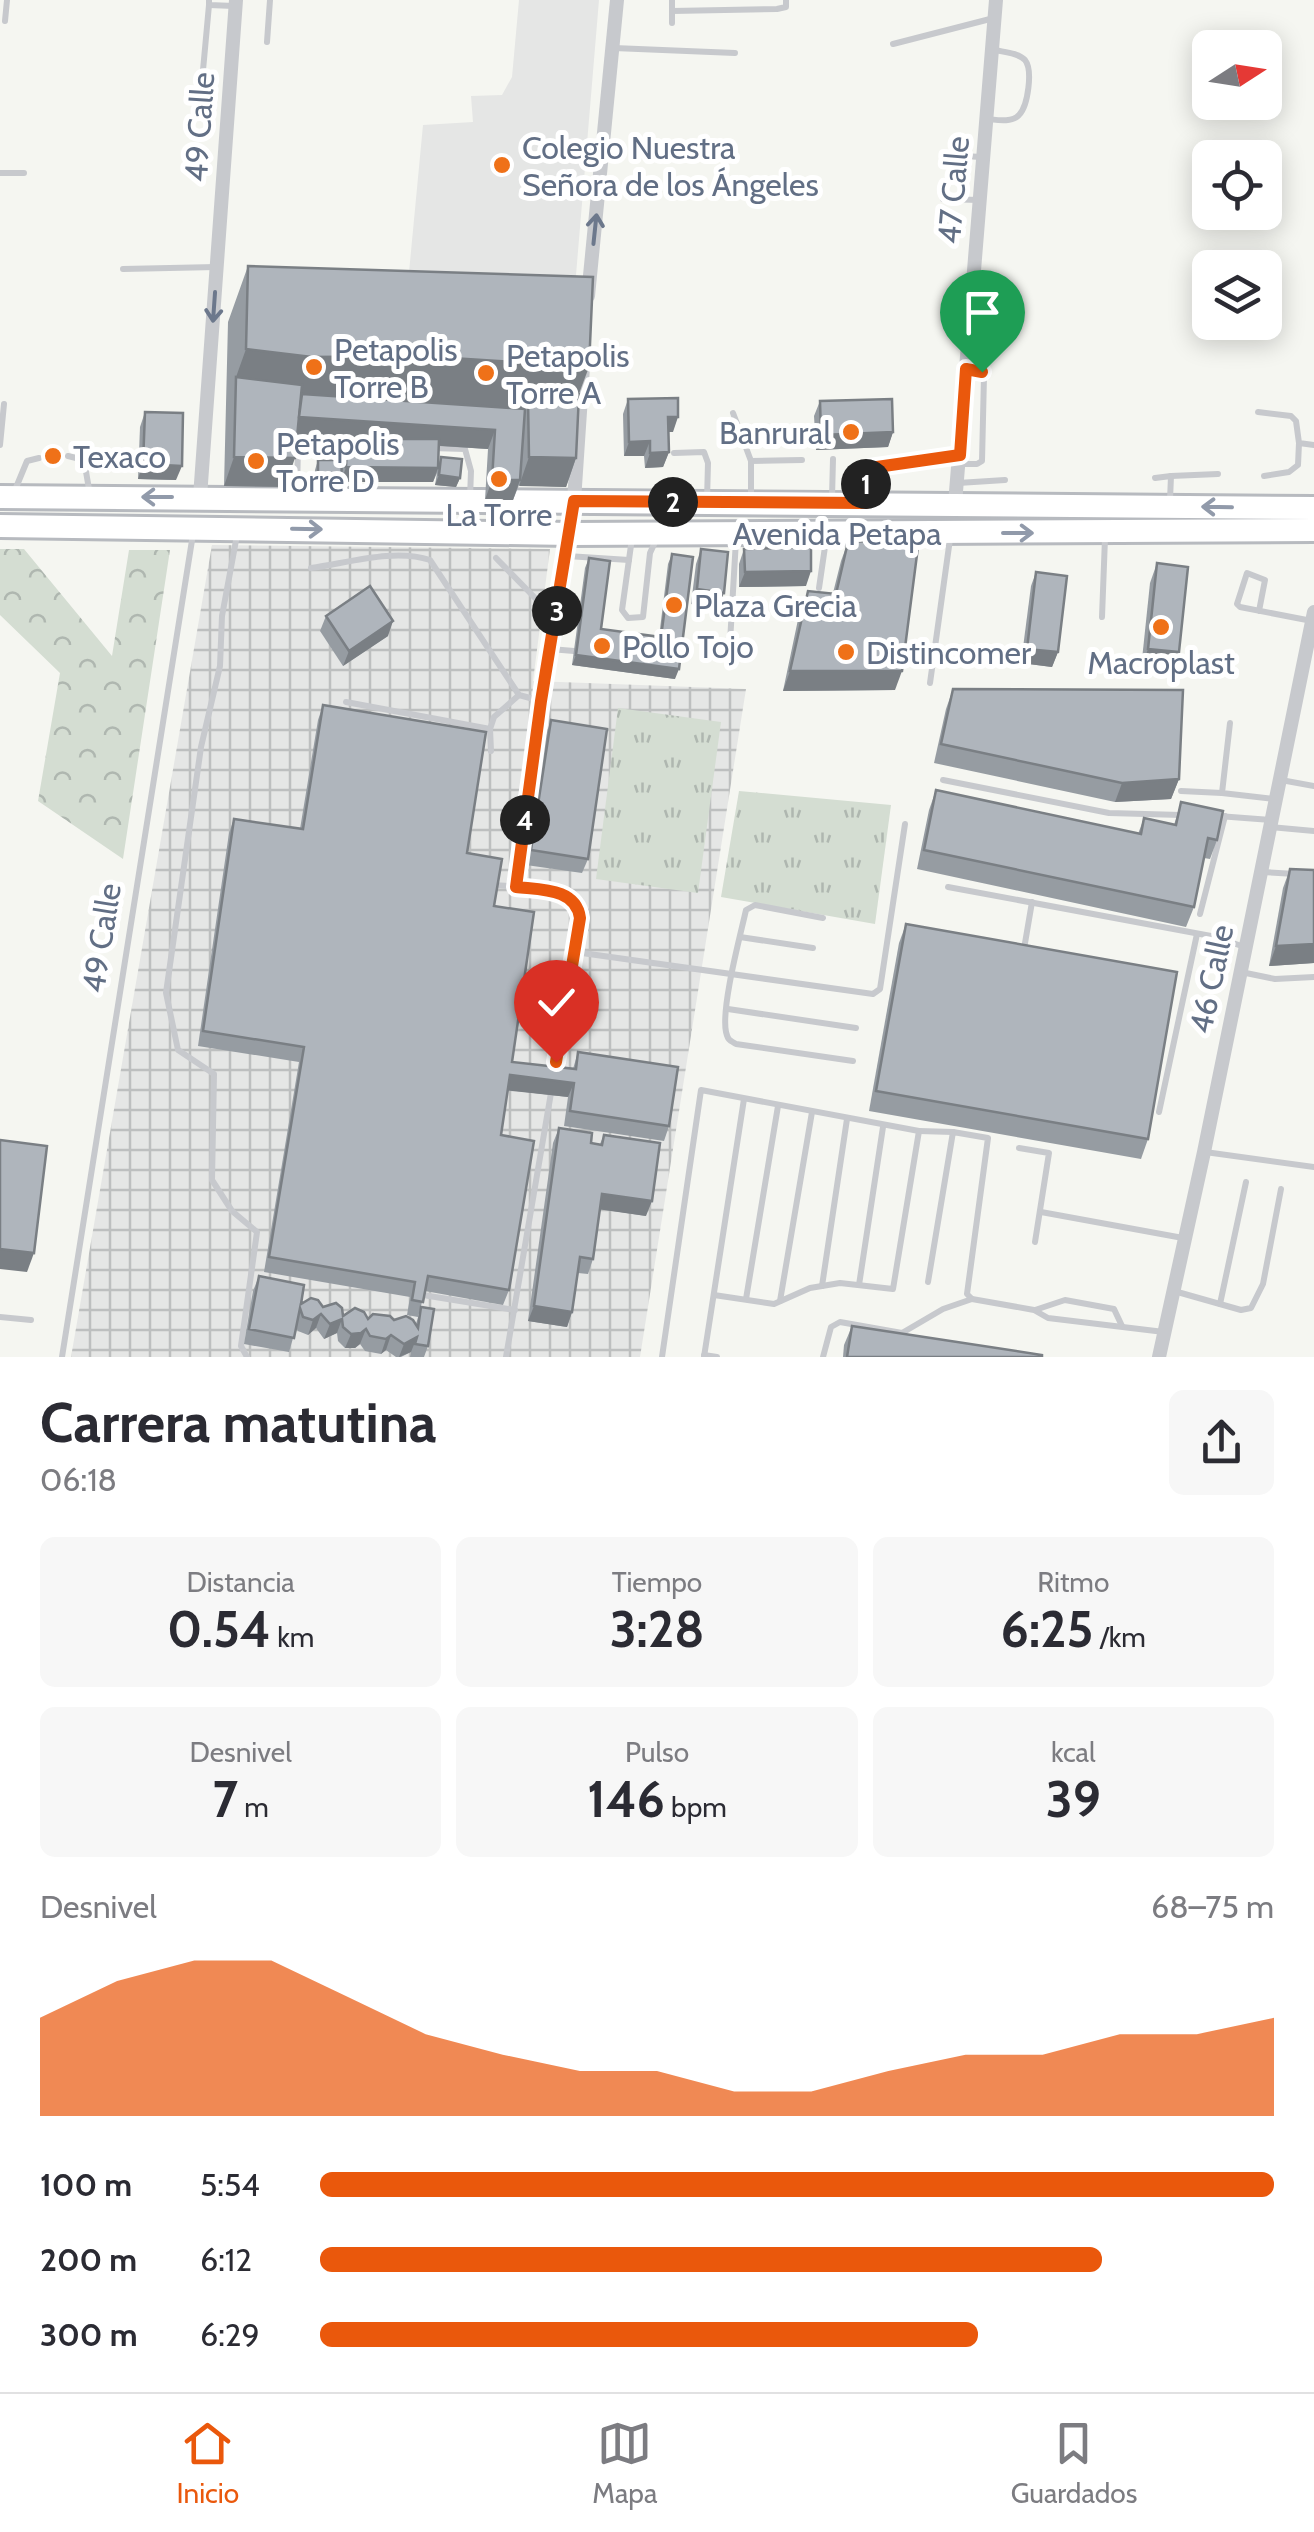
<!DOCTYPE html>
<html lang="es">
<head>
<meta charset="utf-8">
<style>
	:root { --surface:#fff; --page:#f7f7f7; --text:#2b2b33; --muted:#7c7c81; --line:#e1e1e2; --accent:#ea580c }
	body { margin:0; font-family:Cabin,sans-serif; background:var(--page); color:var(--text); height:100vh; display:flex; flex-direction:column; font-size:38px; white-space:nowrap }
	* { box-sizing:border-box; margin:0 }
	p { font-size:32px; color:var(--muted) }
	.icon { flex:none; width:55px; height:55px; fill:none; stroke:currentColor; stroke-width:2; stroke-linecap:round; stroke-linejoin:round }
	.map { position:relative; height:1357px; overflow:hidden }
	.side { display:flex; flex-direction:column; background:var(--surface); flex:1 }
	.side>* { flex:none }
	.needle { width:65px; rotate:78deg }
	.controls { position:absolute; left:1192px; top:30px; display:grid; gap:20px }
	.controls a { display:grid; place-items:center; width:90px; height:90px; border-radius:15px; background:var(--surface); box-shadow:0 5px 25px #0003; font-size:50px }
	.pin { position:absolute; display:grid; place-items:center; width:85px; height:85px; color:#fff; margin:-102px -42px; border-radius:50% 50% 50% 0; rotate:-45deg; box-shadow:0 0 10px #0007 }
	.pin .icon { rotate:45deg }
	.km { position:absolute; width:50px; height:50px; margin:-25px; border-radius:50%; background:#222; color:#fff; font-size:28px; line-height:50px; text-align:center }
	.round { display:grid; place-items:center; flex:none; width:105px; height:105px; border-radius:15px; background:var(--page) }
	.overview { display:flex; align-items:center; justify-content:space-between; height:170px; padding:0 40px }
	h1 { font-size:55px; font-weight:800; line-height:75px }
	.metrics { display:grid; grid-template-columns:repeat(3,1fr); gap:15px; height:170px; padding:10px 40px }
	.metrics div { display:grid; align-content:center; border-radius:15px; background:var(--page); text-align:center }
	.metrics b { font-size:50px; font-weight:800 }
	.metrics small { font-size:28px; font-weight:400 }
	.metrics p { font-size:28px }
	.chart { height:280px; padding:20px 40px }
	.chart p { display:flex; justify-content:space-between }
	.chart svg { width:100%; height:180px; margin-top:10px; fill:var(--accent); opacity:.7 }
	ul { padding:0 40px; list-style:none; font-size:32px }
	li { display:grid; grid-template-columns:160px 120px 1fr; align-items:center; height:75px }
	li i { height:25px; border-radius:12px; background:var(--accent) }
	.dock { display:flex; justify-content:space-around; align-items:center; height:140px; border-top:2px solid var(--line); background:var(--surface); font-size:28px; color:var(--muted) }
	.dock a { display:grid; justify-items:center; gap:5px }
	.dock .current { color:var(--accent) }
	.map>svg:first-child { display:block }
	.built { fill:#e5e6e5 }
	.industrial { fill:url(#industrial-grid) }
	.grass { fill:url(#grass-tufts) }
	.forest { fill:url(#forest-crowns) }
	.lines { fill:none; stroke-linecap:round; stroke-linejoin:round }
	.primary-casing { stroke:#b7babf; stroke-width:28 }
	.service { stroke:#c7c9cd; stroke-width:6 }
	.minor { stroke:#c7c9cd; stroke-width:14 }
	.primary { stroke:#fff; stroke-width:22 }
	.wall { fill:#969ca2 }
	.shaded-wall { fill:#7a7f84 }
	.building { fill:#afb5bc; stroke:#7a7f84; stroke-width:2.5 }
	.oneway { stroke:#6c788c }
	.oneway2 { stroke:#919aaa }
	.route-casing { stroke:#fff; stroke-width:20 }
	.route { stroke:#ea580c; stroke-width:12 }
	.poi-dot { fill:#ef7118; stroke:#fff; stroke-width:4 }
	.labels { text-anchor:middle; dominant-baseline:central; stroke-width:10; stroke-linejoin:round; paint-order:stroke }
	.street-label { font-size:32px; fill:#626f85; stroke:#fff }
	.poi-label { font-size:32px; fill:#626f85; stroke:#fff; text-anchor:start }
</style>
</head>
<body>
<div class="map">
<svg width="1314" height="1357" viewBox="0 0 1314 1357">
	<defs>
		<pattern id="industrial-grid" width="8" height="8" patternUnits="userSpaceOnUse" patternTransform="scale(2.5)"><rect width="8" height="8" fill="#e5e6e5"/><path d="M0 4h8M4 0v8" fill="none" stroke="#bdbfbf"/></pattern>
		<pattern id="grass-tufts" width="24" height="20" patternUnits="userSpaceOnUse" patternTransform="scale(2.5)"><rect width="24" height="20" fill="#d4ddd2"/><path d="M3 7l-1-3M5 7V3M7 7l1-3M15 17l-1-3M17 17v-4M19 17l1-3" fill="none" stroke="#afb7b0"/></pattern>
		<pattern id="forest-crowns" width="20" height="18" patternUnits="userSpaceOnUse" patternTransform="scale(2.5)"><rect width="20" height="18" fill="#d4ddd2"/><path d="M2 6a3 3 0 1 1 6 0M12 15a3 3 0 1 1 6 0" fill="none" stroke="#afb7b0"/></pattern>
	</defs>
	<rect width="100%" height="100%" fill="#f5f6f1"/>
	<polygon class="built" points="519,0 599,0 574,299 406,304 423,125 473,122 471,96 502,95 512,77"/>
	<polygon class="industrial" points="212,545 550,549 533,681 746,689 640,1357 71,1357"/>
	<g class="grass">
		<polygon points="618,708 721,722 698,893 596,879"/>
		<polygon points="739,791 891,805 875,924 721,897"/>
	</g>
	<polygon class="forest" points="0,549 24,549 112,656 129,550 170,550 123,859 38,801 60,673 0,615"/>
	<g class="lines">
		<defs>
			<g id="primary">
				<polyline points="0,497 1314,508"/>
				<polyline points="0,526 571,534 1314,530"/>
			</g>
		</defs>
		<use href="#primary" class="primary-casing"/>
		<g class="service">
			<polyline points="209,0 209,5 234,6"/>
			<polyline points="672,0 672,23"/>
			<polyline points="672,11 777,9 786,7 786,0"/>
			<polyline points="5,21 7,0"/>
			<polyline points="267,42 270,0"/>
			<polyline points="893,44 994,18"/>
			<polyline points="614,48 735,53"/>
			<polyline points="202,81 209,5"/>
			<path d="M988,119C997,120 1012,123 1019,115C1028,106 1033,70 1025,60C1019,53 1003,52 995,50"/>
			<polyline points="943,155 982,157"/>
			<polyline points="0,173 24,173"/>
			<polyline points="943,199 979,200"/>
			<polyline points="123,269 216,267"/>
			<polyline points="1258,412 1291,416 1296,421 1299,443 1314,445"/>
			<polyline points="733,413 751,461 751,498"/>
			<polyline points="0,445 4,404"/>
			<polyline points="432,448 465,449 471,471 470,498"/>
			<polyline points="674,453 704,452 708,463 707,500"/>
			<polyline points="68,456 84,460 90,495"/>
			<polyline points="751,461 802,460"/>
			<polyline points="960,464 977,464 982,461 984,376 977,371 966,369"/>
			<polyline points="1171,476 1218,474"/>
			<polyline points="1264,476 1289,472 1298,465 1299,443"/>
			<polyline points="1155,478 1171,476 1170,500"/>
			<polyline points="958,483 1005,480"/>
			<polyline points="15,490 27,461 39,458"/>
			<polyline points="297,492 298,446 349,447"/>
			<polyline points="832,498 833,459"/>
			<polyline points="865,499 869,467 958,455"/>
			<polyline points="237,535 222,616 220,666 201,747 166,993 178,1050 214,1074 212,1180 232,1211 257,1232 241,1346 247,1357"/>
			<polyline points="632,538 622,610 628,618 643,617 650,553 656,540"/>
			<polyline points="567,556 629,560"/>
			<polyline points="496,558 538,601 558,606"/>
			<path d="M311,568C348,563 394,548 430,560L519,695L541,701"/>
			<polyline points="819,588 826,540"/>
			<polyline points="1259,611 1265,580 1247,573 1237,604 1240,607 1312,621"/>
			<polyline points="1102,617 1105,538"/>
			<polyline points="550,649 574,651"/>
			<polyline points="729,659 736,540"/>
			<polyline points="930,683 950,539"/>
			<polyline points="346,702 490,729 494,717 519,695"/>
			<polyline points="1230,723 1222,793 1274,799"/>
			<polyline points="490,729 491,751"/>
			<polyline points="943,780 1109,813 1181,815"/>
			<polyline points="1281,780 1314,786"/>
			<polyline points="1181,791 1222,793"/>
			<polyline points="1218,816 1271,820"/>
			<polyline points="1270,827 1314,831"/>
			<polyline points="1262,872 1295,874"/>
			<path d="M492,885C520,887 575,884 581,918L554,1075"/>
			<polyline points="516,887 541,701 570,537"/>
			<polyline points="948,887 1211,936 1245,947"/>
			<polyline points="1200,914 1225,816"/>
			<path d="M823,918L755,905L746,910C740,937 721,1007 726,1032C728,1040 729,1040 736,1044L853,1061"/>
			<polyline points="740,937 813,948"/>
			<polyline points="1024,949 1032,902"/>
			<polyline points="575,952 873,994 880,989 905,824"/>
			<polyline points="1241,972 1275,979 1314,977"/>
			<polyline points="728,1009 856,1028"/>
			<polyline points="1159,1112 1197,934"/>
			<polyline points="919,1131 953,1132"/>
			<polyline points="1019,1148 1049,1153 1035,1242"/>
			<polyline points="1205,1152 1314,1167"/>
			<polyline points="1041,1212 1183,1238"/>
			<polyline points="928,1282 953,1132 988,1138 967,1294 972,1299 1034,1310 1048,1318 1164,1332"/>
			<polyline points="859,1285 883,1127"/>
			<polyline points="822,1286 847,1119"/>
			<polyline points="1174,1291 1241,1310 1251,1308 1263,1284 1281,1189"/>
			<polyline points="417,1294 515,1310"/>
			<polyline points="746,1299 778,1106"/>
			<polyline points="780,1301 812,1112"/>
			<polyline points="1220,1304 1246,1182"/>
			<polyline points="1035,1310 1065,1300 1114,1309 1122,1326"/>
			<polyline points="0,1317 31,1320"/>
			<polyline points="704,1355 717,1357"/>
			<polyline points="62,1357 193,534"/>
			<polyline points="506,1357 552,1087"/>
			<polyline points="662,1357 701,1090 919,1131 893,1289 840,1283 810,1288 774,1304 714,1295"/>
			<polyline points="704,1357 744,1099"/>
			<polyline points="823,1357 831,1327 840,1322 902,1333 943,1309 972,1299"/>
		</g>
		<g class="minor">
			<polyline points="588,296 617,0"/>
			<polyline points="200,497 236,0"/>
			<polyline points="574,501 583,367"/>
			<polyline points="955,504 996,0"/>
			<polyline points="1159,1357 1204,1152 1314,612"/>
		</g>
		<use href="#primary" class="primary"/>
	</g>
	<g class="wall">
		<polygon points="248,266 579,394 576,458 566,487 519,485 513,500 485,500 488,449 439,446 439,463 441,457 460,478 456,487 435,485 437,473 433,482 341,482 338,493 314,492 315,470 318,460 341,460 341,454 346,440 297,437 285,487 224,486 228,322"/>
		<polygon points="628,399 673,432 668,432 669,452 663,467 645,468 644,456 624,456 623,414"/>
		<polygon points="820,401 893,432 888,447 816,450 814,416"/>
		<polygon points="145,412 176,480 138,479 140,427"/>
		<polygon points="848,542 895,690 783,691 800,610 808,591 833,593 841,561"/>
		<polygon points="701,549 718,608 691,604 696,564"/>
		<polygon points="744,549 806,586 739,587 739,564"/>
		<polygon points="672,554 675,679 572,665 585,568 589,558 601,629 659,637 668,564"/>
		<polygon points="1157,563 1172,672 1141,669 1150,583"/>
		<polygon points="1036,572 1058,652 1052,667 1021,663 1031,586"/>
		<polygon points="326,616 388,636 343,666 320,631"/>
		<polygon points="953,689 1179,779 1171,799 1115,802 934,763 946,709"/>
		<polygon points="323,705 467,853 494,906 512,1062 573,1069 578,1052 669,1126 664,1141 564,1126 568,1097 508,1090 501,1135 509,1290 503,1305 425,1291 418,1317 407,1315 410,1297 264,1272 299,1062 198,1046 229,833 234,819 300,829 318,720"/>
		<polygon points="551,720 588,859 582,873 526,865 546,735"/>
		<polygon points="936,790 1138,834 1144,818 1174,825 1181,802 1217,840 1210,859 1204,858 1194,907 1186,927 917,869 929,810"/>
		<polygon points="1290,869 1314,870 1314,963 1269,966 1283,888"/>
		<polygon points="906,924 1148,1139 1141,1159 869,1111 899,943"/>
		<polygon points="559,1128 591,1143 600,1144 604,1135 646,1216 600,1209 593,1259 588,1274 578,1273 572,1312 567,1327 528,1321 553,1143"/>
		<polygon points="259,1276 301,1304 323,1307 343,1316 416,1324 421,1307 428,1346 424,1357 410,1357 411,1352 401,1357 396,1357 386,1350 381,1354 365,1351 360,1344 355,1348 345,1348 338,1341 337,1333 324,1339 316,1328 308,1335 298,1331 296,1328 289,1352 244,1344 253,1291"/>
		<polygon points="852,1326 1042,1357 843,1357 844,1345"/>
	</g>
	<g class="shaded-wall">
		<polygon points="246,349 420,356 589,367 568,423 528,400 521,420 292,414 236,377"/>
		<polygon points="298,417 495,430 488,449 291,436"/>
		<polygon points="668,417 678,417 673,432 662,432"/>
		<polygon points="893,432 888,447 816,450 821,435"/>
		<polygon points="650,441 644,456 624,456 629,442"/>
		<polygon points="669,452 663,467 645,468 650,453"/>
		<polygon points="234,457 295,458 285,487 224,486"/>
		<polygon points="529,457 576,458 566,487 519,486"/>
		<polygon points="143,464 182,466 176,480 138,479"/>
		<polygon points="346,467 438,468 433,482 341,482"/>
		<polygon points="439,475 460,478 456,487 435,485"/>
		<polygon points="492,480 520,480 513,500 485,500"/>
		<polygon points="318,482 341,483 338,493 314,492"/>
		<polygon points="811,571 806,586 739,587 745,572"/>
		<polygon points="697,589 724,593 718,608 691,604"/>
		<polygon points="393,621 388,636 343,666 349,651"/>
		<polygon points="1027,649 1058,652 1052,667 1021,663"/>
		<polygon points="1148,649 1179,652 1172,672 1141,669"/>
		<polygon points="576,655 679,669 675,679 572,665"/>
		<polygon points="790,671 902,671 895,690 783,691"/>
		<polygon points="1179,779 1171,799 1115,802 1122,783"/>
		<polygon points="1314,944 1314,963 1269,966 1276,946"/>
		<polygon points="510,1075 574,1083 568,1097 504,1090"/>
		<polygon points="602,1194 652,1201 646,1216 597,1209"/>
		<polygon points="0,1249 34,1253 27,1272 0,1269"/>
		<polygon points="534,1306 572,1312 567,1327 528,1321"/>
		<polygon points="321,1314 316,1328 308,1335 313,1320"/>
		<polygon points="342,1319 337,1333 324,1339 330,1324"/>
		<polygon points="366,1329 360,1344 355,1348 345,1348 351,1334"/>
		<polygon points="391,1335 386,1350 381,1354 386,1339"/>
		<polygon points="417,1337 411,1352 399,1357 404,1344"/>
	</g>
	<g class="building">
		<polygon points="248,266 593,277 589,367 420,356 312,357 246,349"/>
		<polygon points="236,377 302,385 295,458 234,457"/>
		<polygon points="531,392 579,394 576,458 529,457 528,400"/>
		<polygon points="302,394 525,409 520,480 492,480 495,430 299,417"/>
		<polygon points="678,398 678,417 668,417 669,452 650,453 650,441 629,442 628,399"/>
		<polygon points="892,399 893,432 821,435 820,401"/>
		<polygon points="145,412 183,413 182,466 143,464"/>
		<polygon points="347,439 439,439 438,468 346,467"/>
		<polygon points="441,457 462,459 460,478 439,475"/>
		<polygon points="318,460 342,460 341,483 318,482"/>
		<polygon points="919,539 902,671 790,671 808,591 836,594 848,542"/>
		<polygon points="811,547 811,571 745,572 744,549"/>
		<polygon points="701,549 728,552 724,593 697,589"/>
		<polygon points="672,554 693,557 679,669 576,655 589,558 610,561 601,629 661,637"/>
		<polygon points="1157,563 1188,567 1179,652 1148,649"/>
		<polygon points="1036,572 1067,576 1058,652 1027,649"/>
		<polygon points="370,586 393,621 349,651 326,616"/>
		<polygon points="953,689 1183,690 1179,779 1122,783 941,744"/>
		<polygon points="323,705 486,732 467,853 502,859 494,906 534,912 512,1062 576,1069 578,1052 678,1067 669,1126 570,1111 574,1083 510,1075 501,1135 534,1141 509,1290 428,1276 423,1302 412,1300 415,1282 269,1257 304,1047 203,1031 234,819 303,829"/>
		<polygon points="551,720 607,729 588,859 531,850"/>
		<polygon points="936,790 1141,834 1144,818 1176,825 1181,802 1223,811 1217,840 1208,838 1194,907 924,850"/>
		<polygon points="1290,869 1314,870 1314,944 1276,946"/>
		<polygon points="906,924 1177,972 1148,1139 876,1091"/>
		<polygon points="559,1128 592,1133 591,1143 602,1145 604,1135 660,1143 652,1201 602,1194 593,1259 580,1257 572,1312 534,1306"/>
		<polygon points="0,1140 47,1146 34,1253 0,1249"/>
		<polygon points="259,1276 304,1285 301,1304 311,1298 318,1300 323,1307 336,1303 342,1308 343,1316 355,1308 364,1312 368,1319 373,1314 390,1316 394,1320 406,1316 413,1320 418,1328 421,1307 434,1309 428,1346 415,1344 417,1337 404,1344 391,1335 386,1339 370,1336 366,1329 361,1333 351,1334 343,1327 342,1319 330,1324 321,1314 313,1320 303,1317 300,1308 294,1338 249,1329"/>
		<polygon points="852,1326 1042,1355 1042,1357 847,1357"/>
	</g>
	<defs><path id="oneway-shaft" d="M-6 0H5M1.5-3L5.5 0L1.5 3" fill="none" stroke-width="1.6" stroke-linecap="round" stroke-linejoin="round" transform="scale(2.5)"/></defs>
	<g class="oneway">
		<use href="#oneway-shaft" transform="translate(595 229) rotate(-84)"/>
		<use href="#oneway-shaft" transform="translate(214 307) rotate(94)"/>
	</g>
	<g class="oneway2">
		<use href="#oneway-shaft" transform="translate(157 497) rotate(-180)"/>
		<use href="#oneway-shaft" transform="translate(1217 507) rotate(-179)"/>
		<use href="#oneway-shaft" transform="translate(307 529) rotate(1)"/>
		<use href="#oneway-shaft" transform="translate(1018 533)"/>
	</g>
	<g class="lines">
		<defs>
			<path id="route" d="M556,1062L580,918C576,888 541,890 516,887L541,701L574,501L866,503V471L870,468L960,455L966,369L982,372"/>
		</defs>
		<use href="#route" class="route-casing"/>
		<use href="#route" class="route"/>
	</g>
	<g class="poi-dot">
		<circle cx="502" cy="165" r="10"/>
		<circle cx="314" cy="367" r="10"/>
		<circle cx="486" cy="373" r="10"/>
		<circle cx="851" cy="432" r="10"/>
		<circle cx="53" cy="456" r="10"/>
		<circle cx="256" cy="461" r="10"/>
		<circle cx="499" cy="479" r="10"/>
		<circle cx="674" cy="605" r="10"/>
		<circle cx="1161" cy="627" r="10"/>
		<circle cx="602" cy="646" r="10"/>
		<circle cx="846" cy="652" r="10"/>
	</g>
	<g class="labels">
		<g class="street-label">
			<text transform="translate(199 127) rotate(-86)">49 Calle</text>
			<text transform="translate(953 190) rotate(-85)">47 Calle</text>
			<text x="837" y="533">Avenida Petapa</text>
			<text transform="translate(101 938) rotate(-81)">49 Calle</text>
			<text transform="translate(1211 979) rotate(-78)">46 Calle</text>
		</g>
		<g class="poi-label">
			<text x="522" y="147">Colegio Nuestra<tspan x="522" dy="37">Señora de los Ángeles</tspan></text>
			<text x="334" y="349">Petapolis<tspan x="334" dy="37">Torre B</tspan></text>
			<text x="506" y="355">Petapolis<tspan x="506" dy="37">Torre A</tspan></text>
			<text x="831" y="432" text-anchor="end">Banrural</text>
			<text x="276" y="443">Petapolis<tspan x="276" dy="37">Torre D</tspan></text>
			<text x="73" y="456">Texaco</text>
			<text x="499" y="514" text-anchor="middle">La Torre</text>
			<text x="694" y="605">Plaza Grecia</text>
			<text x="622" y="646">Pollo Tojo</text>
			<text x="866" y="652">Distincomer</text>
			<text x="1161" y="662" text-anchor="middle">Macroplast</text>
		</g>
	</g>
</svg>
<div class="controls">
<a><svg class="needle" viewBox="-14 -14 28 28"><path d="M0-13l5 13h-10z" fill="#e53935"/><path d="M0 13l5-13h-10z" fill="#7c7c81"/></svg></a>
<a><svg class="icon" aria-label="locate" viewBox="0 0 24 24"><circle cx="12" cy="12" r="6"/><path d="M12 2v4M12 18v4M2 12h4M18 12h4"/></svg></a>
<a><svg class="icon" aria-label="layers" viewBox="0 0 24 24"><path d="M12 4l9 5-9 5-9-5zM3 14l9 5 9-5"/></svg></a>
</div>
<div class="pin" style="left:982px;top:372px;background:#1e9e55"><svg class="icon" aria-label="arrive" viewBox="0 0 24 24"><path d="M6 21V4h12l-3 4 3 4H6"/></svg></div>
<div class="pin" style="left:556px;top:1062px;background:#d93025"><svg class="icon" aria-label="check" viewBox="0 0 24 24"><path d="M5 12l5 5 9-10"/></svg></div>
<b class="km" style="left:866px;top:484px">1</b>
<b class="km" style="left:673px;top:502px">2</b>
<b class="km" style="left:557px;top:611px">3</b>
<b class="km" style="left:525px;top:820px">4</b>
</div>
<section class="side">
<div class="overview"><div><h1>Carrera matutina</h1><p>06:18</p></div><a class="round"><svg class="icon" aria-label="share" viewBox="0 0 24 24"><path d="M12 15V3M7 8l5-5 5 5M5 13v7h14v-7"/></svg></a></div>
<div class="metrics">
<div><p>Distancia</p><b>0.54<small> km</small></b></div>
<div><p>Tiempo</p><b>3:28</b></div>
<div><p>Ritmo</p><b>6:25<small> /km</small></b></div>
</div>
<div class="metrics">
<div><p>Desnivel</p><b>7<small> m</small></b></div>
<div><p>Pulso</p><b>146<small> bpm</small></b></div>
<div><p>kcal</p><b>39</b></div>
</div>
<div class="chart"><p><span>Desnivel</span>68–75 m</p>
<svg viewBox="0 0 160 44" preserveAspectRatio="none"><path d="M0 44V20L10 11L20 6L30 6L40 15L50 24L60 29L70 33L80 33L90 38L100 38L110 33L120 29L130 29L140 24L150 24L160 20V44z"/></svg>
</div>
<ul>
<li><b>100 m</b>5:54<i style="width:100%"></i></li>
<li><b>200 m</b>6:12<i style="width:82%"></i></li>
<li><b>300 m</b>6:29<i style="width:69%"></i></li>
</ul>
</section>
<nav class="dock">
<a class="current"><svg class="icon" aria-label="home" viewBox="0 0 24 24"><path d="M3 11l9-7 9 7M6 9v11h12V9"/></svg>Inicio</a>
<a><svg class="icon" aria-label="map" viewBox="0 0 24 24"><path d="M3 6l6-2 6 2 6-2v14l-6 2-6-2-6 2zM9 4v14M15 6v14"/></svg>Mapa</a>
<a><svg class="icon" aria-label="saved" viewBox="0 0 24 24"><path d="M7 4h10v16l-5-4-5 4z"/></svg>Guardados</a>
</nav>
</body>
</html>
